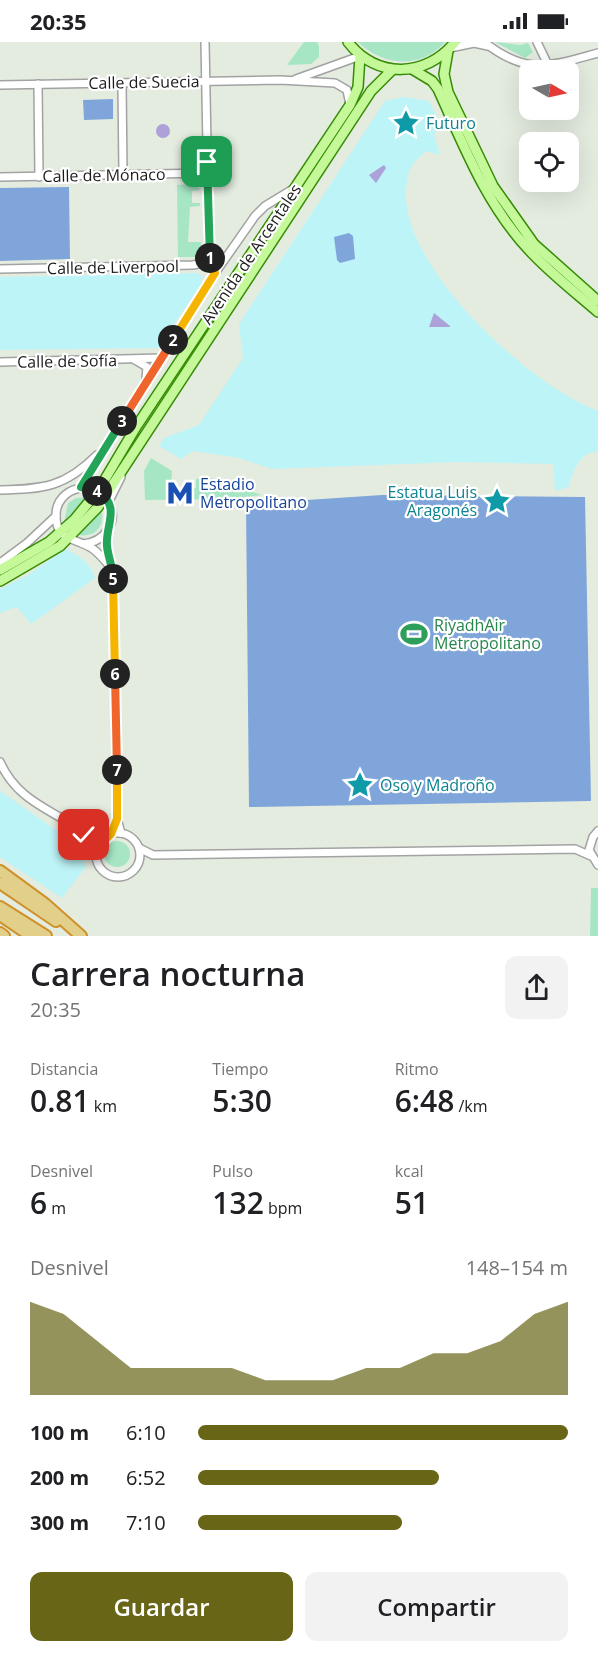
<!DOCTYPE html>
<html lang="es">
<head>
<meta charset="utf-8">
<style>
	:root { --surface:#fff; --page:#f2f2f2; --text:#202124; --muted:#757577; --accent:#686616 }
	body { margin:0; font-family:"Open Sans",sans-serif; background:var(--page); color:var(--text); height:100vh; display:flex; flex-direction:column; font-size:22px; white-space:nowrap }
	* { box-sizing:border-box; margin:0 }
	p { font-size:20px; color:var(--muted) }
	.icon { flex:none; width:33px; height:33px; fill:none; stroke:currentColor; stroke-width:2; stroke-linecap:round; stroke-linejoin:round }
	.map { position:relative; height:894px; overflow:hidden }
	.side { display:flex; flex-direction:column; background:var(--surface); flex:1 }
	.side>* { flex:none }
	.needle { width:39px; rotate:99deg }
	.controls { position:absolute; left:519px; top:18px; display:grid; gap:12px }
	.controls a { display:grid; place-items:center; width:60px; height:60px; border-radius:12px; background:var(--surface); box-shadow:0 6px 24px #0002; font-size:30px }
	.pin { position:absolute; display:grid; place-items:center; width:51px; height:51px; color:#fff; margin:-26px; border-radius:12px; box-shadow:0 3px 9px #0006 }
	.km { position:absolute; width:30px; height:30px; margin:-15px; border-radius:50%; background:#222; color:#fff; font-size:16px; line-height:30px; text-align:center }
	.round { display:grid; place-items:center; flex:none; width:63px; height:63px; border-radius:12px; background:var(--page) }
	.overview { display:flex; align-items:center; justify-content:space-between; height:102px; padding:0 30px }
	h1 { font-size:33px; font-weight:600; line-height:45px }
	.metrics { display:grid; grid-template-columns:repeat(3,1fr); gap:9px; height:102px; padding:6px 30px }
	.metrics div { display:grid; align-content:center }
	.metrics b { font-size:30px; font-weight:600 }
	.metrics small { font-size:16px; font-weight:400 }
	.metrics p { font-size:16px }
	.chart { height:168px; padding:12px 30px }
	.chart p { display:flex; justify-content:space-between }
	.chart svg { width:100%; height:108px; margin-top:6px; fill:var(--accent); opacity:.7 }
	.cta { display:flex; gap:12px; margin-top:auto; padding:12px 30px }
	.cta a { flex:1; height:69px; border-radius:12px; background:var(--accent); color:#fff; font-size:24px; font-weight:600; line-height:69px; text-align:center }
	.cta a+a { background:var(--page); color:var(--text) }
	ul { padding:0 30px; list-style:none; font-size:20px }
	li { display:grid; grid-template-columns:96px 72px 1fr; align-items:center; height:45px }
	li i { height:15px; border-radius:8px; background:var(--accent) }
	.status { display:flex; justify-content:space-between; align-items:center; height:42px; padding:0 30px; background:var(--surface); direction:ltr }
	.status svg { height:16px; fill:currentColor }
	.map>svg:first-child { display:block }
	.grass { fill:#a6e6c5 }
	.park { fill:#bdf4f7 }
	.pitch { fill:#7fa5da }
	.water { fill:#aca1d9 }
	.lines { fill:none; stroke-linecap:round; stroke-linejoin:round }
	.minor-casing { stroke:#a2a2a2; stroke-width:10 }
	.major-casing { stroke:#368d05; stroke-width:12 }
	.highway-casing { stroke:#cf9129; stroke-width:14 }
	.minor { stroke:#fff; stroke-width:7 }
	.major { stroke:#c5f899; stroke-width:9 }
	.highway { stroke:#e2cf89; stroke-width:10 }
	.split-1-casing { stroke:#fff; stroke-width:12 }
	.split-2-casing { stroke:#fff; stroke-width:12 }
	.split-3-casing { stroke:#fff; stroke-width:12 }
	.split-4-casing { stroke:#fff; stroke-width:12 }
	.split-5-casing { stroke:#fff; stroke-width:12 }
	.split-6-casing { stroke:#fff; stroke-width:12 }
	.split-7-casing { stroke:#fff; stroke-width:12 }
	.split-8-casing { stroke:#fff; stroke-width:12 }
	.split-1 { stroke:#22a559; stroke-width:8 }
	.split-2 { stroke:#f5b400; stroke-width:8 }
	.split-3 { stroke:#f0652b; stroke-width:8 }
	.split-4 { stroke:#22a559; stroke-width:8 }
	.split-5 { stroke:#22a559; stroke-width:8 }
	.split-6 { stroke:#f5b400; stroke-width:8 }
	.split-7 { stroke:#f0652b; stroke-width:8 }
	.split-8 { stroke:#f5b400; stroke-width:8 }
	.labels { text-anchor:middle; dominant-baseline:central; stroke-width:4.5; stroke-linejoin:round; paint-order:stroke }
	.street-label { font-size:16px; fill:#1b1b1b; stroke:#fff }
	.culture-label { font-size:16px; fill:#0d838f; stroke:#fff; text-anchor:start }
	.transit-label { font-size:16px; fill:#164399; stroke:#fff; text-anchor:start }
	.leisure-label { font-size:16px; fill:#27864d; stroke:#fff; text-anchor:start }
</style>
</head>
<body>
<div class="status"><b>20:35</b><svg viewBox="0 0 49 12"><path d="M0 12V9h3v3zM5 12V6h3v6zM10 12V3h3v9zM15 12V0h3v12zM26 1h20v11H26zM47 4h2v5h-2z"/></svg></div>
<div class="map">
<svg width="598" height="894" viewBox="0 0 598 894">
	<rect width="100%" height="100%" fill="#e4ece0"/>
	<g class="grass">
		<polygon points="304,0 317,0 319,4 319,15 311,22 287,23"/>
		<path d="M358,0H445C421,28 383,24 358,0Z"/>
		<polygon points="495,0 520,3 528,1 533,10 525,16"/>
		<polygon points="195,142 200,148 192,149 192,161 200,161 200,164 190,165 188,200 201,200 202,210 197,215 178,215 177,143"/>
		<polygon points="151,416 172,429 171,446 196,446 196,437 212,436 262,453 227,457 145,458 144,429"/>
		<polygon points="87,455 64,480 68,461 76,456"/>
		<path d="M101,467C106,484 95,496 78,493Z"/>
		<circle cx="117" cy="812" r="13"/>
		<polygon points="591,846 598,846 598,894 590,894"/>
	</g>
	<g class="park">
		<path d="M403,55L429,59L440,82L434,93L440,113L426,109C422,113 417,117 413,122C408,129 407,139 406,148C401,226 530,344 598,369L597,410C580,409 572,431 569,445L555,449L553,422L457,420L272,427L239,416L193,409L181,417L159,404L164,396L199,383L243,316L239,282L385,59Z"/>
		<polygon points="198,231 202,235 201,242 158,306 0,308 0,235"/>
		<path d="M66,507C79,514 91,521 95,536L31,582L17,565L0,571V547L28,533Z"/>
		<polygon points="0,749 83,807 85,826 62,856 0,815"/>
	</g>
	<g class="pitch">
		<polygon points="113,57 113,77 84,78 83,58"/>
		<polygon points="69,145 70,217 0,219 0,146"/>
		<polygon points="349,191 353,194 355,217 340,221 337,218 334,195"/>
		<polygon points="382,453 585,455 591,759 249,765 246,462"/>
	</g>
	<g class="water">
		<circle cx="163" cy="89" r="7"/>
		<polygon points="384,123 386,126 376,141 369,133"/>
		<polygon points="434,271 450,284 450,285 429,285"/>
	</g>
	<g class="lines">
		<defs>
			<g id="minor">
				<polyline points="205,0 209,208 215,231"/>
				<path d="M484,0C527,34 550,24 598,11"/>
				<polyline points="537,0 549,25"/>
				<polyline points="450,6 474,1 488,4"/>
				<polyline points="296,37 360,14"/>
				<polyline points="122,41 123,133"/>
				<polyline points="38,42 39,135"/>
				<polyline points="0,43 280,38 335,41 347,48 350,63"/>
				<polyline points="0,135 207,131"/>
				<polyline points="0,227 193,223 212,219"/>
				<polyline points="135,318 147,325 146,337"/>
				<polyline points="0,320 162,316"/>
				<polyline points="81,445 211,237 255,174 265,164 293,147"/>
				<path d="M0,448C44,447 65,445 97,413"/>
				<polyline points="109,459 121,435"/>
				<polyline points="108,490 107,505 113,528 117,777 121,791"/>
				<path d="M83,502C104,500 119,481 109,460C96,435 56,445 56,473C55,499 77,496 93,507C100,512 106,520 112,527"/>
				<polyline points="0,521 27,501 56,474"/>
				<path d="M0,720C22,769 69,769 97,805"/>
				<polyline points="598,789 593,795 589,808 598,823"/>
				<circle cx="118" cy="813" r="22"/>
				<polyline points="139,806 153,813 575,807 591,814"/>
			</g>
			<g id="major">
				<path d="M348,0C376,37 426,36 455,0"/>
				<polyline points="448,9 444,32 448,50 493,144 534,202 598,259"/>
				<path d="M412,27L432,39L438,47C464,104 486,162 529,208C550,231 575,250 598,270"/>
				<polyline points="0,528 49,500 74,478 98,449 136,385 350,63 358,45 360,14"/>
				<polyline points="0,539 60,504 98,465 371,49 392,28"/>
			</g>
			<g id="highway">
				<polyline points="0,829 45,862 81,894"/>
				<polyline points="0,841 56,879"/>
				<polyline points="0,865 46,894"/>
				<polyline points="0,873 31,894"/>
				<polyline points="0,891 4,894"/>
			</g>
		</defs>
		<use href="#minor" class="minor-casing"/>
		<use href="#major" class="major-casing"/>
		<use href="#highway" class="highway-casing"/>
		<use href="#minor" class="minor"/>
		<use href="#major" class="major"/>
		<use href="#highway" class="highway"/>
	</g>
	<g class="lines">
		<defs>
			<polyline id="split-1" points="207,120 210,216"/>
			<polyline id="split-2" points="173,298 215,231 210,216"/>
			<polyline id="split-3" points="122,379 173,298"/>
			<polyline id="split-4" points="97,449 81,445 122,379"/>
			<path id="split-5" d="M97,449C122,464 105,483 107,504C108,515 113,525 113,537"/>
			<polyline id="split-6" points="113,537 115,632"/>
			<polyline id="split-7" points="115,632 117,728"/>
			<polyline id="split-8" points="84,793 97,805 111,792 117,777 117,728"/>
		</defs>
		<use href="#split-1" class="split-1-casing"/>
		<use href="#split-2" class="split-2-casing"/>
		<use href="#split-3" class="split-3-casing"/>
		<use href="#split-4" class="split-4-casing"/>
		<use href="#split-5" class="split-5-casing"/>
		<use href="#split-6" class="split-6-casing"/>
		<use href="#split-7" class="split-7-casing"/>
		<use href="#split-8" class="split-8-casing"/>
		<use href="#split-1" class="split-1"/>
		<use href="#split-2" class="split-2"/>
		<use href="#split-3" class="split-3"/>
		<use href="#split-4" class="split-4"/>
		<use href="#split-5" class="split-5"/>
		<use href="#split-6" class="split-6"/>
		<use href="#split-7" class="split-7"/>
		<use href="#split-8" class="split-8"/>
	</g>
	<defs>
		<symbol id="sight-bare" viewBox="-9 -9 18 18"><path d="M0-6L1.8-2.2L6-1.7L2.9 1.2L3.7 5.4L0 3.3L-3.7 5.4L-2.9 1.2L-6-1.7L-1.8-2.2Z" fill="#0f9aa8" stroke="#fff" stroke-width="2.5" paint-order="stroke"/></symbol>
		<symbol id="metro-bare" viewBox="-9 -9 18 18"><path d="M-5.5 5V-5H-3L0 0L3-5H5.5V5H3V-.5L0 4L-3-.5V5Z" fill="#1a4fb4" stroke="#fff" stroke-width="2.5" paint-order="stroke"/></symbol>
		<symbol id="stadium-bare" viewBox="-9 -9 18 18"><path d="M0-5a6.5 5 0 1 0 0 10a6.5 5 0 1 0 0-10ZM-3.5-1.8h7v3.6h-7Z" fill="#2e9e5b" stroke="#fff" stroke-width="2.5" paint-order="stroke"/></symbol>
	</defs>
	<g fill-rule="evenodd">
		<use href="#sight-bare" x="387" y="62" width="38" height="38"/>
		<use href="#metro-bare" x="161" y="432" width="38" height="38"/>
		<use href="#sight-bare" x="478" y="440" width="38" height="38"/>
		<use href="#stadium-bare" x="395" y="573" width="38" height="38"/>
		<use href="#sight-bare" x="341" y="724" width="38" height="38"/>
	</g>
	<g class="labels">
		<g class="street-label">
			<text transform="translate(144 40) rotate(-1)">Calle de Suecia</text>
			<text transform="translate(104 133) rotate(-1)">Calle de Mónaco</text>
			<text transform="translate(251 212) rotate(-56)">Avenida de Arcentales</text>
			<text transform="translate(113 225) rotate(-1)">Calle de Liverpool</text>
			<text transform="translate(67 319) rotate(-1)">Calle de Sofía</text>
		</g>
		<g class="culture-label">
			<text x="426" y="81">Futuro</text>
			<text x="477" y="450" text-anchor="end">Estatua Luis<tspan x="477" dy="18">Aragonés</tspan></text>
			<text x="380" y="743">Oso y Madroño</text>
		</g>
		<g class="transit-label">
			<text x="200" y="442">Estadio<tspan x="200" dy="18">Metropolitano</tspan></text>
		</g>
		<g class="leisure-label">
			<text x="434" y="583">RiyadhAir<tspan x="434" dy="18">Metropolitano</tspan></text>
		</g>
	</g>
</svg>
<div class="controls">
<a><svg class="needle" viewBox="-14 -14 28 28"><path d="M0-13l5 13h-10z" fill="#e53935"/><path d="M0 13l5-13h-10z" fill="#757577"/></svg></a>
<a><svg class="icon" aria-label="locate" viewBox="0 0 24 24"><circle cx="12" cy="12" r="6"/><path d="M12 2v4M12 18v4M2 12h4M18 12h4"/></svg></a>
</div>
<div class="pin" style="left:207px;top:120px;background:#1e9e55"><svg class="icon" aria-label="arrive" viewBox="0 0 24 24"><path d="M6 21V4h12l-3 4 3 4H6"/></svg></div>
<div class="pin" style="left:84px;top:793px;background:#d93025"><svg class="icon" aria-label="check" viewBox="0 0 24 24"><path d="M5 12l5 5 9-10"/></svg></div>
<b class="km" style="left:210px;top:216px">1</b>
<b class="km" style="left:173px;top:298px">2</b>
<b class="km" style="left:122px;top:379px">3</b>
<b class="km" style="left:97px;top:449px">4</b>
<b class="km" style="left:113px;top:537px">5</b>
<b class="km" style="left:115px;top:632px">6</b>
<b class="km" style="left:117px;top:728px">7</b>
</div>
<section class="side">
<div class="overview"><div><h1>Carrera nocturna</h1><p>20:35</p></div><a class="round"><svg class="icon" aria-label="share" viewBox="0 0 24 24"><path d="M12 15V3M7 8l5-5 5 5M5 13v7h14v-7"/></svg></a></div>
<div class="metrics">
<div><p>Distancia</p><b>0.81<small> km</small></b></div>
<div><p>Tiempo</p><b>5:30</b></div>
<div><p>Ritmo</p><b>6:48<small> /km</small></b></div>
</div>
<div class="metrics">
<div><p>Desnivel</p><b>6<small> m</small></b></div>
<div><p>Pulso</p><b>132<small> bpm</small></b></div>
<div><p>kcal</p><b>51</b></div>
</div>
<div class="chart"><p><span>Desnivel</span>148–154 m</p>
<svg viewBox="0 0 160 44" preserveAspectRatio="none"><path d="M0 44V6L10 11L20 22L30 33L40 33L50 33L60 33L70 38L80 38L90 38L100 33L110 33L120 27L130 27L140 22L150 11L160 6V44z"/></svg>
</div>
<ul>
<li><b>100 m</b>6:10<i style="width:100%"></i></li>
<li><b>200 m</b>6:52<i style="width:65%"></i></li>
<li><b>300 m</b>7:10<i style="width:55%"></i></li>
</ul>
<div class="cta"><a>Guardar</a><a>Compartir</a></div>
</section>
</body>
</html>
